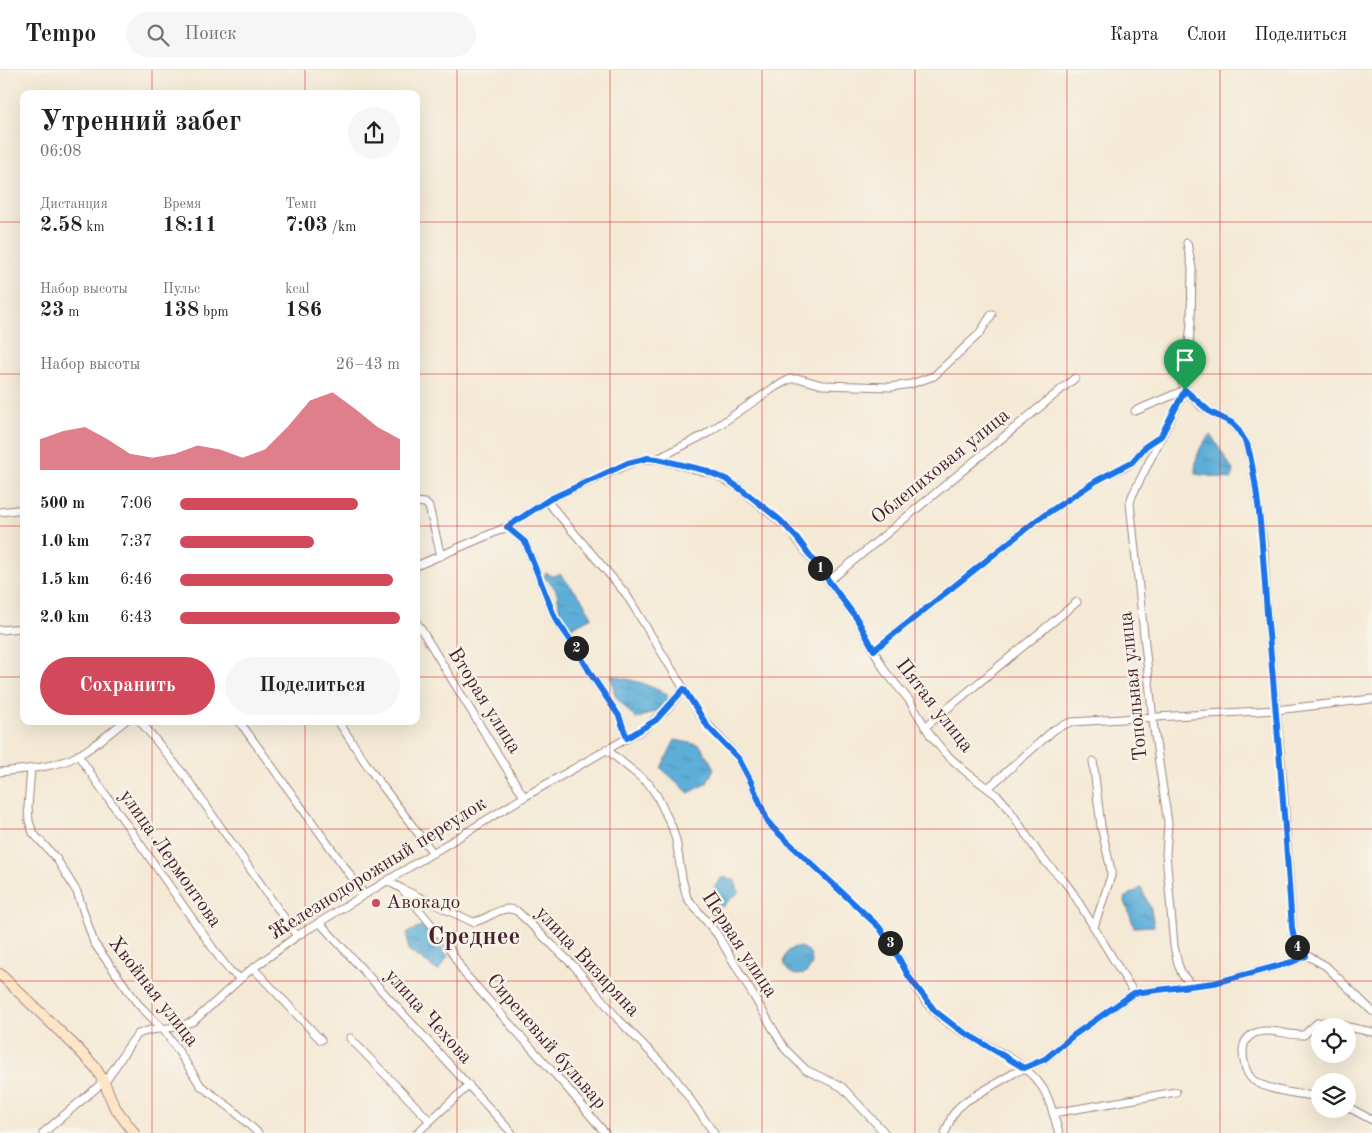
<!DOCTYPE html>
<html lang="ru">
<head>
<meta charset="utf-8">
<style>
	:root { --surface:#fff; --page:#f6f6f6; --text:#202124; --muted:#757577; --line:#e0e0e0; --accent:#d1495b }
	body { margin:0; font-family:"Old Standard TT",serif; background:var(--page); color:var(--text); height:100vh; display:flex; flex-direction:column; font-size:19px; white-space:nowrap }
	* { box-sizing:border-box; margin:0 }
	p { font-size:16px; color:var(--muted) }
	.icon { flex:none; width:28px; height:28px; fill:none; stroke:currentColor; stroke-width:2; stroke-linecap:round; stroke-linejoin:round }
	.map { position:relative; flex:1; overflow:hidden }
	.panel { position:absolute; left:20px; top:20px; width:400px; height:635px; display:flex; flex-direction:column; background:var(--surface); border-radius:10px; box-shadow:0 5px 20px #0002 }
	.panel>* { flex:none }
	.tools { position:absolute; left:1311px; top:948px; display:grid; gap:10px }
	.tools a { display:grid; place-items:center; width:45px; height:45px; border-radius:50%; background:var(--surface); box-shadow:0 5px 20px #0002; font-size:25px }
	.pin { position:absolute; display:grid; place-items:center; width:42px; height:42px; color:#fff; margin:-51px -21px; border-radius:50% 50% 50% 0; rotate:-45deg; box-shadow:0 0 5px #0007 }
	.pin .icon { rotate:45deg }
	.km { position:absolute; width:25px; height:25px; margin:-12px; border-radius:50%; background:#222; color:#fff; font-size:14px; line-height:25px; text-align:center }
	.round { display:grid; place-items:center; flex:none; width:52px; height:52px; border-radius:26px; background:var(--page) }
	.summary { display:flex; align-items:center; justify-content:space-between; height:85px; padding:0 20px }
	h1 { font-size:28px; font-weight:700; line-height:38px }
	.stats { display:grid; grid-template-columns:repeat(3,1fr); gap:8px; height:85px; padding:5px 20px }
	.stats div { display:grid; align-content:center }
	.stats b { font-size:21px; font-weight:700 }
	.stats small { font-size:14px; font-weight:400 }
	.stats p { font-size:14px }
	.chart { height:140px; padding:10px 20px }
	.chart p { display:flex; justify-content:space-between }
	.chart svg { width:100%; height:90px; margin-top:5px; fill:var(--accent); opacity:.7 }
	.cta { display:flex; gap:10px; margin-top:auto; padding:10px 20px }
	.cta a { flex:1; height:58px; border-radius:30px; background:var(--accent); color:#fff; font-size:20px; font-weight:700; line-height:58px; text-align:center }
	.cta a+a { background:var(--page); color:var(--text) }
	ul { padding:0 20px; list-style:none; font-size:16px }
	li { display:grid; grid-template-columns:80px 60px 1fr; align-items:center; height:38px }
	li i { height:12px; border-radius:6px; background:var(--accent) }
	header { display:flex; align-items:center; gap:30px; box-sizing:border-box; height:70px; padding:0 25px; background:var(--surface); border-bottom:1px solid var(--line) }
	header strong { font-size:24px }
	nav { display:flex; gap:28px; margin-inline-start:auto; font-size:18px }
	.search { width:350px; height:45px; background:var(--page); display:flex; align-items:center; gap:12px; box-sizing:border-box; padding:0 18px; border-radius:28px; color:var(--muted); font-size:19px }
	.map>svg:first-child { display:block }
	.water { fill:url(#water-ripples); stroke:#546682 }
	.lines { fill:none; stroke-linecap:round; stroke-linejoin:round }
	.street-casing { stroke:#9f8480; stroke-width:9 }
	.secondary-casing { stroke:#9f8480; stroke-width:12 }
	.street { stroke:#fff; stroke-width:7 }
	.secondary { stroke:#fee5c5; stroke-width:10 }
	.route-casing { stroke:#fff; stroke-width:10 }
	.route { stroke:#1a73e8; stroke-width:6 }
	.grid { fill:none; stroke:#d62828; stroke-width:1; stroke-opacity:0.55 }
	.poi-dot { fill:#d1495b; stroke:#f7f3e8; stroke-width:2 }
	.labels { text-anchor:middle; dominant-baseline:central; stroke-width:5; stroke-linejoin:round; paint-order:stroke }
	.street-label { font-size:20px; fill:#4a1f2b; stroke:#f7f3e8 }
	.poi-label { font-size:20px; fill:#4a1f2b; stroke:#f7f3e8; text-anchor:start }
	.district-label { font-size:25px; font-weight:bold; fill:#4a1f2b; stroke:#f7f3e8 }
</style>
</head>
<body>
<header>
<strong>Tempo</strong>
<div class="search"><svg class="icon" aria-label="search" viewBox="0 0 24 24"><circle cx="10" cy="10" r="6"/><path d="M15 15l6 6"/></svg>Поиск</div>
<nav><a>Карта</a><a>Слои</a><a>Поделиться</a></nav>
</header>
<div class="map">
<svg width="1372" height="1063" viewBox="0 0 1372 1063">
	<defs>
		<pattern id="water-ripples" width="26" height="14" patternUnits="userSpaceOnUse" patternTransform="scale(1.25)"><rect width="26" height="14" fill="#5daed8"/><path d="M2 4q2-2 4 0t4 0M15 11q2-2 4 0t4 0" fill="none" stroke="#4f8daf"/></pattern>
	</defs>
	<rect width="100%" height="100%" fill="#f7f3e8"/>
	<filter id="ink" filterUnits="userSpaceOnUse"><feTurbulence type="fractalNoise" baseFrequency=".02" numOctaves="2"/><feDisplacementMap in="SourceGraphic" scale="10" xChannelSelector="R" yChannelSelector="G"/><feConvolveMatrix kernelMatrix="1 2 1 2 8 2 1 2 1" color-interpolation-filters="sRGB"/></filter>
	<filter id="wash" filterUnits="userSpaceOnUse"><feTurbulence type="fractalNoise" baseFrequency=".0096" numOctaves="4" result="noise"/><feDisplacementMap in="SourceGraphic" scale="20" xChannelSelector="R" yChannelSelector="G"/><feGaussianBlur stdDeviation="1.12" result="paint"/><feColorMatrix in="noise" values="0 0 0 0 0 0 0 0 0 0 0 0 0 0 0 0 0 1.4 0 .05"/><feComposite in="paint" operator="in"/></filter>
	<g filter="url(#wash)">
		<rect width="100%" height="100%" fill="#f4e9d5"/>
		<g class="water">
			<path d="M1211,365L1233,400L1231,409L1195,404C1195,390 1199,374 1211,365Z"/>
			<path d="M546,503L552,506L560,504L581,528L592,547L569,559L558,543C560,527 557,516 543,507Z"/>
			<polygon points="611,605 642,613 667,624 667,637 636,649 615,626"/>
			<polygon points="675,670 700,675 714,698 707,713 689,723 661,698"/>
			<polygon points="722,807 734,809 739,822 722,837 713,831 713,819"/>
			<polygon points="1141,818 1151,839 1154,856 1134,857 1124,828"/>
			<polygon points="423,855 448,886 438,901 408,880 407,863"/>
			<circle cx="798" cy="891" r="14"/>
		</g>
	</g>
	<g filter="url(#ink)">
		<g class="lines">
			<defs>
				<g id="street">
					<polyline points="1187,173 1192,198 1191,253 1189,273 1182,297 1182,313 1185,320 1201,336 1210,342 1232,353 1237,358 1247,374 1253,399 1264,480 1266,531 1283,713 1293,866 1296,876 1301,882 1326,896 1372,941"/>
					<polyline points="1185,320 1132,426 1130,433 1154,659 1168,753 1166,784 1174,876 1178,894 1182,904 1192,916"/>
					<polyline points="1135,341 1185,320"/>
					<polyline points="657,389 706,364 775,317 790,309 801,309 822,315 890,317 911,314 934,306 979,264 992,244"/>
					<path d="M547,431L626,524L701,647L739,689L751,712L768,752L774,759L879,857C900,883 910,915 933,940C963,971 1018,981 1042,1017C1051,1030 1054,1048 1059,1063"/>
					<polyline points="416,432 425,433 429,437 441,486"/>
					<polyline points="0,442 24,439"/>
					<polyline points="507,457 525,472 555,548 576,578 592,606 619,646 627,668"/>
					<polyline points="416,496 507,457 550,429 638,390 657,389 716,405 738,417 789,459 857,549 885,601 909,630 931,666 945,683 966,702 999,727 1007,736 1041,787 1064,811 1073,823 1134,923"/>
					<polyline points="829,511 1075,308"/>
					<polyline points="416,551 524,727"/>
					<polyline points="0,560 24,558"/>
					<polyline points="874,580 1037,450 1096,411 1111,403 1125,397 1132,392 1146,376 1161,366"/>
					<polyline points="140,651 185,706 297,866"/>
					<polyline points="239,651 364,824"/>
					<polyline points="338,651 371,701 433,783"/>
					<polyline points="925,657 1077,532"/>
					<polyline points="606,679 649,714 657,726 672,757 676,770 682,808 687,828 717,864 785,979 806,1000 842,1017 885,1063"/>
					<polyline points="78,685 219,887 230,901 240,908"/>
					<polyline points="1093,691 1101,756 1111,800 1111,806 1094,857"/>
					<polyline points="31,698 28,737 29,751 33,763 56,788 77,822 94,873 138,934 162,958 173,973 201,1016 232,1039 258,1063"/>
					<path d="M0,702C24,699 51,698 73,688C92,679 108,664 125,651"/>
					<polyline points="988,718 1055,659 1071,652 1276,640 1372,629"/>
					<polyline points="388,811 402,819 445,871 464,903 569,1020 605,1063"/>
					<path d="M402,819L473,852C489,850 501,833 517,841L575,897L618,949L673,1005L714,1063"/>
					<polyline points="319,852 512,1063"/>
					<polyline points="253,898 321,970"/>
					<polyline points="1348,957 1372,962"/>
					<polyline points="350,968 430,1051"/>
					<path d="M1320,1027C1302,1024 1267,1021 1253,1010C1246,1004 1243,991 1243,982C1243,972 1248,965 1258,962C1273,958 1288,966 1304,965L1317,953L1329,952L1346,956"/>
					<polyline points="1348,1037 1372,1050"/>
					<polyline points="1053,1043 1176,1022"/>
					<polyline points="43,1063 108,1008 130,974 138,964 150,960 177,957 194,951 248,902 297,866 524,727 645,658 665,641 684,619"/>
					<polyline points="417,1063 469,1015"/>
					<polyline points="945,1063 952,1046 958,1038 966,1031 1014,1003 1045,989 1074,965 1134,923 1214,913 1292,892 1306,886"/>
				</g>
				<polyline id="secondary" points="0,904 75,976 95,997 104,1012 114,1036 134,1063"/>
			</defs>
			<use href="#street" class="street-casing"/>
			<use href="#secondary" class="secondary-casing"/>
			<use href="#street" class="street"/>
			<use href="#secondary" class="secondary"/>
		</g>
	</g>
	<g class="lines" filter="url(#ink)">
		<defs>
			<path id="route" d="M1185,320L1210,342L1232,353L1237,358L1247,374L1250,385C1261,437 1263,490 1267,543C1277,648 1285,753 1292,858C1294,869 1296,879 1306,886L1292,892L1214,913L1134,923L1074,965L1045,989L1024,998L957,958L935,941L909,907L891,874L879,857L774,759L768,752L751,712L739,689L708,657L684,619L656,650L627,668L619,646L592,606L576,578L555,548L525,472L507,457L550,429L628,393L648,388L657,389L704,400L728,410L750,426L780,450L797,468L857,549L874,580L1037,450L1096,411L1132,392L1146,376L1161,366Z"/>
		</defs>
		<use href="#route" class="route-casing"/>
		<use href="#route" class="route"/>
	</g>
	<path class="grid" d="M152,0V24M305,0V24M457,0V1063M610,0V1063M762,0V1063M915,0V1063M1067,0V1063M1220,0V1063M0,152H24M416,152H1372M0,304H24M416,304H1372M0,456H24M416,456H1372M0,607H24M416,607H1372M152,651V1063M305,651V1063M0,759H1372M0,911H1372"/>
	<circle class="poi-dot" cx="376" cy="833" r="5"/>
	<g class="labels">
		<g class="street-label">
			<text transform="translate(941 397) rotate(-39)">Облепиховая улица</text>
			<text transform="translate(1134 616) rotate(-96)">Топольная улица</text>
			<text transform="translate(484 631) rotate(58)">Вторая улица</text>
			<text transform="translate(934 636) rotate(52)">Пятая улица</text>
			<text transform="translate(170 789) rotate(55)">улица Лермонтова</text>
			<text transform="translate(378 799) rotate(-32)">Железнодорожный переулок</text>
			<text transform="translate(739 875) rotate(57)">Первая улица</text>
			<text transform="translate(587 892) rotate(47)">улица Визиряна</text>
			<text transform="translate(153 922) rotate(52)">Хвойная улица</text>
			<text transform="translate(428 947) rotate(48)">улица Чехова</text>
			<text transform="translate(546 972) rotate(49)">Сиреневый бульвар</text>
		</g>
		<g class="poi-label">
			<text x="386" y="833">Авокадо</text>
		</g>
		<g class="district-label">
			<text x="474" y="867">Среднее</text>
		</g>
	</g>
</svg>
<div class="tools">
<a><svg class="icon" aria-label="locate" viewBox="0 0 24 24"><circle cx="12" cy="12" r="6"/><path d="M12 2v4M12 18v4M2 12h4M18 12h4"/></svg></a>
<a><svg class="icon" aria-label="layers" viewBox="0 0 24 24"><path d="M12 4l9 5-9 5-9-5zM3 14l9 5 9-5"/></svg></a>
</div>
<div class="pin" style="left:1185px;top:320px;background:#1e9e55"><svg class="icon" aria-label="arrive" viewBox="0 0 24 24"><path d="M6 21V4h12l-3 4 3 4H6"/></svg></div>
<b class="km" style="left:820px;top:498px">1</b>
<b class="km" style="left:576px;top:578px">2</b>
<b class="km" style="left:890px;top:873px">3</b>
<b class="km" style="left:1297px;top:877px">4</b>
<section class="panel">
<div class="summary"><div><h1>Утренний забег</h1><p>06:08</p></div><a class="round"><svg class="icon" aria-label="share" viewBox="0 0 24 24"><path d="M12 15V3M7 8l5-5 5 5M5 13v7h14v-7"/></svg></a></div>
<div class="stats">
<div><p>Дистанция</p><b>2.58<small> km</small></b></div>
<div><p>Время</p><b>18:11</b></div>
<div><p>Темп</p><b>7:03<small> /km</small></b></div>
</div>
<div class="stats">
<div><p>Набор высоты</p><b>23<small> m</small></b></div>
<div><p>Пульс</p><b>138<small> bpm</small></b></div>
<div><p>kcal</p><b>186</b></div>
</div>
<div class="chart"><p><span>Набор высоты</span>26–43 m</p>
<svg viewBox="0 0 160 44" preserveAspectRatio="none"><path d="M0 44V29L10 25L20 23L30 29L40 36L50 38L60 36L70 32L80 34L90 38L100 34L110 23L120 10L130 6L140 14L150 23L160 29V44z"/></svg>
</div>
<ul>
<li><b>500 m</b>7:06<i style="width:81%"></i></li>
<li><b>1.0 km</b>7:37<i style="width:61%"></i></li>
<li><b>1.5 km</b>6:46<i style="width:97%"></i></li>
<li><b>2.0 km</b>6:43<i style="width:100%"></i></li>
</ul>
<div class="cta"><a>Сохранить</a><a>Поделиться</a></div>
</section>
</div>
</body>
</html>
